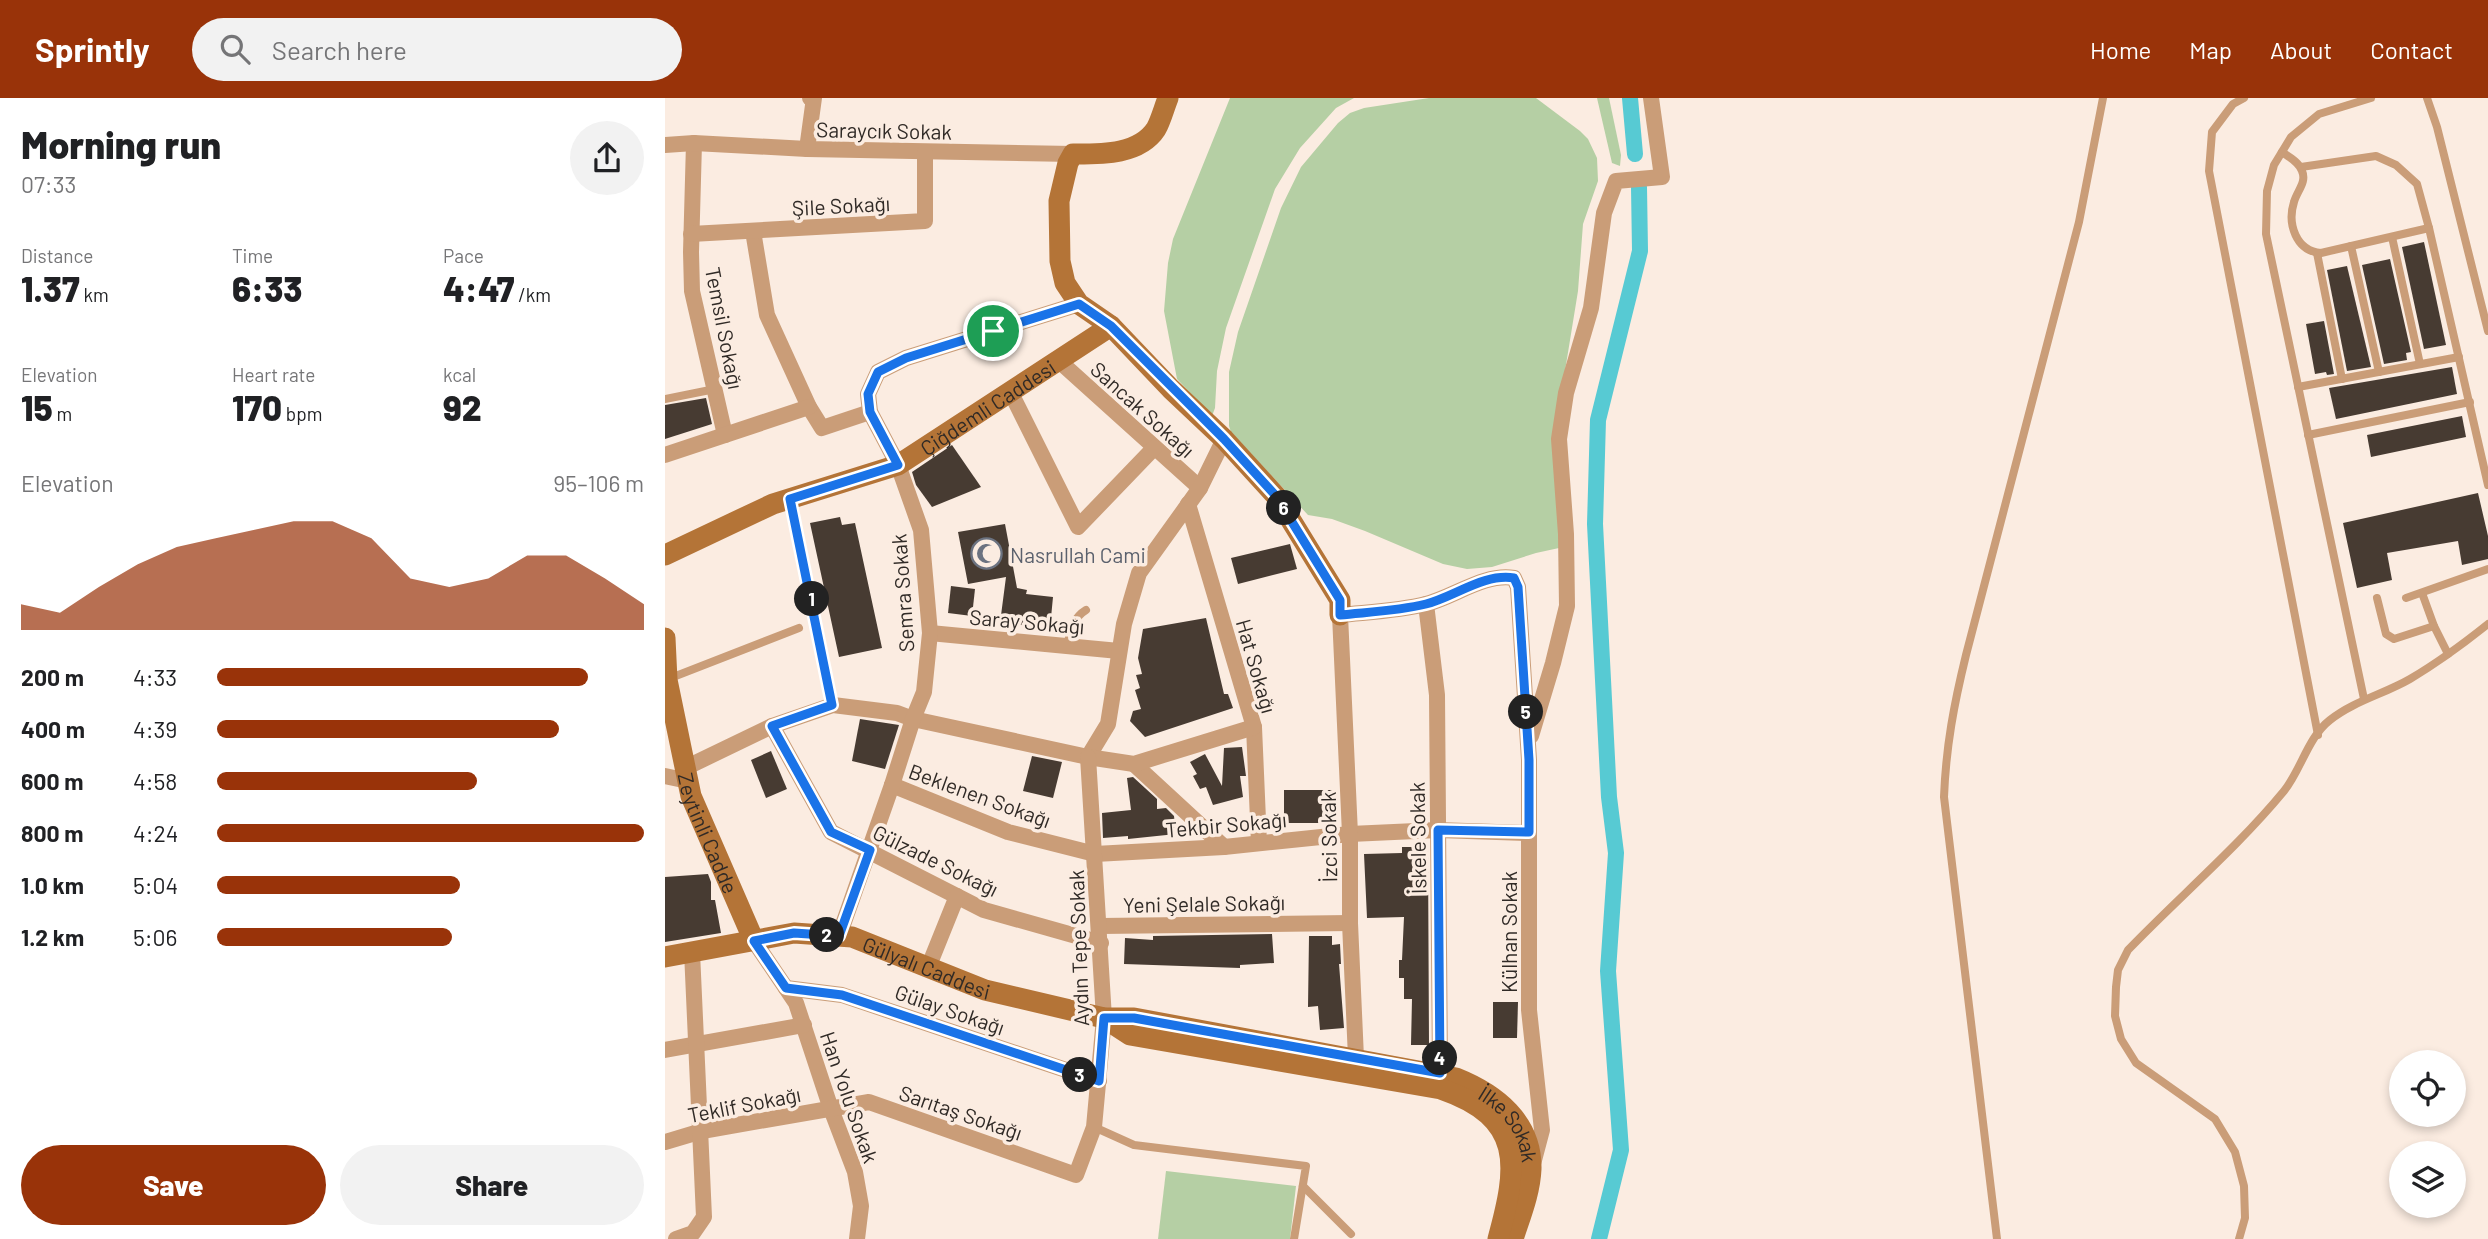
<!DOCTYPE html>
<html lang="en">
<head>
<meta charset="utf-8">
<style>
	:root { --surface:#fff; --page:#f2f2f2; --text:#202124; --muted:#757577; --accent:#993309 }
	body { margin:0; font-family:Barlow,sans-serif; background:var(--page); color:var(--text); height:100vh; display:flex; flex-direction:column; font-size:26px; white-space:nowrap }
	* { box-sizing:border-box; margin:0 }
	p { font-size:23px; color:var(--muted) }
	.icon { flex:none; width:38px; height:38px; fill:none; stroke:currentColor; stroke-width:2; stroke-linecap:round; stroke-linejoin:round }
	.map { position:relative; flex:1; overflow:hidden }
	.details { display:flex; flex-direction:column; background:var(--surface); width:665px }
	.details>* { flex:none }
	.fabs { position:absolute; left:1724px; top:952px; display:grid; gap:14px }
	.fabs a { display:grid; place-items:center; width:77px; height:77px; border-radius:50%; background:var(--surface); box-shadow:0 4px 10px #0003; font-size:35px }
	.pin { position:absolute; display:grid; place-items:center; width:60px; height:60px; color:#fff; margin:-30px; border:4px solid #fff; border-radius:50%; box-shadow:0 2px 7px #0007 }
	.km { position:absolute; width:35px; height:35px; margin:-18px; border-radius:50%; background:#222; color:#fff; font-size:19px; line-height:35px; text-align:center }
	.round { display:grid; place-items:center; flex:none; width:74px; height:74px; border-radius:37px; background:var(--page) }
	.summary { display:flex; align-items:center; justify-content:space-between; height:119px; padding:0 21px }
	h1 { font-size:38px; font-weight:800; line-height:52px }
	.figures { display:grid; grid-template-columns:repeat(3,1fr); gap:10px; height:119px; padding:7px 21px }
	.figures div { display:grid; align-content:center }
	.figures b { font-size:35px; font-weight:800 }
	.figures small { font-size:19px; font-weight:400 }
	.figures p { font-size:19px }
	.chart { height:196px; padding:14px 21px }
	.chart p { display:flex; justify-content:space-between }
	.chart svg { width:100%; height:126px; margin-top:7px; fill:var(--accent); opacity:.7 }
	.primary-button { display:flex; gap:14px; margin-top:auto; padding:14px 21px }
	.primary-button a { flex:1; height:80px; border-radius:42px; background:var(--accent); color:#fff; font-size:28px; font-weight:800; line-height:80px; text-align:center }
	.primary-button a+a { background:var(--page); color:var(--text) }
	ul { padding:0 21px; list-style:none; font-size:23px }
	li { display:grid; grid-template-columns:112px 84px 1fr; align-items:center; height:52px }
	li i { height:18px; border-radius:9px; background:var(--accent) }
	header { display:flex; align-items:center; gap:42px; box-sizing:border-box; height:98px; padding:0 35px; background:var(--accent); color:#fff }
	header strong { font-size:33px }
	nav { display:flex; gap:38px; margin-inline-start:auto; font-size:24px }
	.search { width:490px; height:63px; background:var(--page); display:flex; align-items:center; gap:18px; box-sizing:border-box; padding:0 24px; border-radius:38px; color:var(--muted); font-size:26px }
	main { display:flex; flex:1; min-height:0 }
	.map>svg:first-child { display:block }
	.grass { fill:#b5cfa4 }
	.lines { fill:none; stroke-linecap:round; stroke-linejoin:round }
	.canal { stroke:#57cad3; stroke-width:16 }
	.building { fill:#473b32 }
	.lane { stroke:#ca9d78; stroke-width:8 }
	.street { stroke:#ca9d78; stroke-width:16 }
	.secondary { stroke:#b47437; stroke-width:21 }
	.route-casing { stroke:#fff; stroke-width:14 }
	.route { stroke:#1a73e8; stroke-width:9 }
	.labels { text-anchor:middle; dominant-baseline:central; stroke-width:7; stroke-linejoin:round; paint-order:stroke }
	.street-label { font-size:21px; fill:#302a26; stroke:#fbece1 }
	.worship-label { font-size:21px; fill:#5b616d; stroke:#fbece1; text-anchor:start }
</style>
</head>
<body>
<header>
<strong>Sprintly</strong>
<div class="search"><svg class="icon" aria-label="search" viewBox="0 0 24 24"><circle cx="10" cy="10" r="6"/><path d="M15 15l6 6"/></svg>Search here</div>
<nav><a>Home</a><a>Map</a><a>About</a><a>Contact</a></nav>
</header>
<main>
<section class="details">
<div class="summary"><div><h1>Morning run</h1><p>07:33</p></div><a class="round"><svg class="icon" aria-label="share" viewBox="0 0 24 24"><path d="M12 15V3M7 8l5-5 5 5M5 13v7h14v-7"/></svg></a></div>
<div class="figures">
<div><p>Distance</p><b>1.37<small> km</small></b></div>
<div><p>Time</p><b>6:33</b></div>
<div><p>Pace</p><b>4:47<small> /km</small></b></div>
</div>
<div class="figures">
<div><p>Elevation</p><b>15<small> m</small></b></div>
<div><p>Heart rate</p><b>170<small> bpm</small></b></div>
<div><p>kcal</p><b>92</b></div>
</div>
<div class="chart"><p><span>Elevation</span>95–106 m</p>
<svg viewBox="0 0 160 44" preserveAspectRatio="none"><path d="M0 44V35L10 38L20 29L30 21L40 15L50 12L60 9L70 6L80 6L90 12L100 26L110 29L120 26L130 18L140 18L150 26L160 35V44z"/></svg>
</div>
<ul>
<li><b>200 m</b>4:33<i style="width:87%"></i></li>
<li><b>400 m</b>4:39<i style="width:80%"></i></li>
<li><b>600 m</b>4:58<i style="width:61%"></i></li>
<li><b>800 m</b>4:24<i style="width:100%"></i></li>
<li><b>1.0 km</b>5:04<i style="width:57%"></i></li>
<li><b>1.2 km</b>5:06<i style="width:55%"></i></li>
</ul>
<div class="primary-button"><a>Save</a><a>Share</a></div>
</section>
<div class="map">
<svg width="1823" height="1141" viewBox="0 0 1823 1141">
	<rect width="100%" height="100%" fill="#fbece1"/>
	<g class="grass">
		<polygon points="565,0 689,0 671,10 635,50 610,91 561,230 552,273 550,310 547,318 512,281 499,213 503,165 508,141"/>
		<polygon points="764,0 871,0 915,33 923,41 932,60 933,83 918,126 913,193 899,279 894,450 871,455 827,469 802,471 778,466 700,433 667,421 643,417 566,334 564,328 564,274 573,234 616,110 636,69 673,25 685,15 699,10"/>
		<polygon points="932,0 944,0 956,57 955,68 947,65"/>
		<polygon points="501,1073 631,1088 625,1141 493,1141"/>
	</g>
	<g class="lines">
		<g class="canal">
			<polyline points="965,0 970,56"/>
			<polyline points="934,1141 956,1052 943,873 951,755 944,699 930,426 933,322 975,153 974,89"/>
		</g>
	</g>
	<g class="building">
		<polygon points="1759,144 1781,247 1759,251 1737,149"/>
		<polygon points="1725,161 1746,254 1741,255 1742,262 1719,266 1697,167"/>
		<polygon points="1682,168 1706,269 1682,273 1662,172"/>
		<polygon points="1659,223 1669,276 1662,277 1661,274 1650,276 1641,226"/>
		<polygon points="1787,269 1792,296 1671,321 1664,290"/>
		<polygon points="41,300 47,326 0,341 0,307"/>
		<polygon points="1797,318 1801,339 1706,359 1702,337"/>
		<polygon points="287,347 316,389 267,409 251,387 247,374"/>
		<polygon points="1813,395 1823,438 1823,461 1797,467 1793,443 1722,455 1727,482 1692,490 1678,425"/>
		<polygon points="175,419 177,427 190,425 217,550 174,559 145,425"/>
		<polygon points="340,426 352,490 362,492 361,496 388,499 385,530 335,525 341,479 303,486 293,434"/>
		<polygon points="625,446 632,471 573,486 566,460"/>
		<polygon points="286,488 310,491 307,518 283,515"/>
		<polygon points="541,520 559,596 563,596 568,610 480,639 465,623 468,613 476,611 470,592 475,590 471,577 477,576 473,560 478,531"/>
		<polygon points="195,621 234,627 220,671 187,663"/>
		<polygon points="577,649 581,678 575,678 578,699 548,707 541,689 535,691 528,678 532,676 525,664 540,656 557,688 559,650"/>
		<polygon points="106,653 122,691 101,700 86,662"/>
		<polygon points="367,658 397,664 388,700 358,693"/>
		<polygon points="468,679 492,701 492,711 501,710 509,718 511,736 463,741 463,738 438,740 437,715 466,712 462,680"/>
		<polygon points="619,692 670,692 669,725 619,725"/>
		<polygon points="737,749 763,749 764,947 746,947 747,901 739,901 739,880 734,880 734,862 737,862 739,819 702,820 699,756 737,755"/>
		<polygon points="43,776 46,784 46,802 50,802 56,835 0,844 0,779"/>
		<polygon points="607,836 609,865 575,867 575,870 459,866 460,840 488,842 488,838"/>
		<polygon points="644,838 667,838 667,847 675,846 676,866 674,866 679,930 655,932 653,908 643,909"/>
		<polygon points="828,904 853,904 852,940 828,940"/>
	</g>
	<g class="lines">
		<g class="lane">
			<polyline points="1579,0 1568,6 1547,34 1544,73 1653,637"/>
			<polyline points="1762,0 1772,29 1823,233"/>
			<path d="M1617,54C1624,59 1634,64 1637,73C1642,84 1632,93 1629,104C1622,126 1631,153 1656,155L1764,130"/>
			<polyline points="1636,69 1711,58 1731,67 1752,86 1764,130 1823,387"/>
			<polyline points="1727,139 1755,266"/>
			<polyline points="1686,148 1714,274"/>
			<polyline points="1652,155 1677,281"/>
			<polyline points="1633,289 1794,259"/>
			<polyline points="0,301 50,291"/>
			<polyline points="1643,337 1805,304"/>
			<polyline points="125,401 168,607"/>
			<polyline points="1757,495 1769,528 1783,556"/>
			<polyline points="1712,500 1721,536 1729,541 1769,528"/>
			<polyline points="1741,500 1823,471"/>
			<path d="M403,547C404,533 408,520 421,512"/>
			<polyline points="3,581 134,530"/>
			<polyline points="1699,601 1601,136 1602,93 1609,67 1626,39 1654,16 1706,0"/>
			<polyline points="429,1029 469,1047 641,1068 629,1141"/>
			<polyline points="638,1088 686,1136"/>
			<path d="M1332,1141L1279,699C1281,648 1289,606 1301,557L1414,124L1438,0"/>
			<path d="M1574,1141L1580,1120L1579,1088L1570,1054L1550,1021L1471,965L1456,941L1450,918L1451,889L1453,872L1463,852C1514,799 1572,750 1619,693C1636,672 1643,639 1665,622C1689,603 1719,596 1745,581C1772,565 1798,546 1823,526"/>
		</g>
		<g class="street">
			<polyline points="29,45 26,154 27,193 60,337"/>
			<polyline points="0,47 29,45 142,51 408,56"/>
			<polyline points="142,51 149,0 145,0"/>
			<polyline points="88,133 102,217 144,309 157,330 205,314"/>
			<polyline points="26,136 260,123 260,54"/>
			<polyline points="393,262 535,390"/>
			<polyline points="345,293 413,429 489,350"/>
			<polyline points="0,357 144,309"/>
			<polyline points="523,406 589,629 594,745"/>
			<polyline points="761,506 772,597 775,975"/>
			<polyline points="265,535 454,553"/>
			<polyline points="107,628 166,734 319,812 436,845"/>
			<polyline points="866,638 888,565 902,508 901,436 894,341 901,295 926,210 939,115 951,83 997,79 986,0"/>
			<polyline points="423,659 443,626 459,526 474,475 535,390 559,341"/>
			<polyline points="469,666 559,749"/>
			<polyline points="20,670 107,628 168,607 232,615 248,621 423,659 469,666 589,629"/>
			<polyline points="0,678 23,683"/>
			<polyline points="227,687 343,734 430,756 559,749 685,736 773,732 864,735"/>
			<polyline points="435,828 685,825"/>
			<polyline points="174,838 227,687 248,621 259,594 265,535 256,432 233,367 205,314 203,296 213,274 241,260 414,206"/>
			<polyline points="89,843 131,905 166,1011 190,1074 196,1108 192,1141"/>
			<polyline points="263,870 292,798"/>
			<polyline points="121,890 177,897 434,983"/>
			<polyline points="0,952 139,927"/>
			<path d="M691,960L685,825V736L675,517C703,514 733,513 761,506C789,499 819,475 849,480L853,489L864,662V912L877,1032L868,1066"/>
			<polyline points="0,1044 37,1033 204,1004 411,1077 429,1029 439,920 423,659"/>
			<polyline points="11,1141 28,1135 39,1119 27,854"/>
		</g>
		<g class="secondary">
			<path d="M503,0C499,10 496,22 491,31C474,57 436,56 408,56L403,65L394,103L395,163L400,185L414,206L446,228L506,291L559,341L611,398L675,502V517"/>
			<path id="s1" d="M0,457L108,406L233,367L446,228"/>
			<path id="s2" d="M0,540L2,582L26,698L89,843"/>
			<path id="s3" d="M0,859L129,835L187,839L320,892L439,920H469L791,980C831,996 867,1024 866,1071C865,1095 855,1119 848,1141"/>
			<path d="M439,920L465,937L776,991C860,1020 853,1068 833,1141"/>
		</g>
	</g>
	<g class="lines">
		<defs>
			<path id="route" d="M414,206L446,228L559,341L611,398L675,502V517C703,514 733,513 761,506C789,499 819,475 849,480L853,489L864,662V734L773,732L775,975L469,920H439L434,983L177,897L121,890L89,843L129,835L174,838L205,752L166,734L107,628L167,607L125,401L233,367L205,314L203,296L213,274L241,260Z"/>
		</defs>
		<use href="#route" class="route-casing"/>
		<use href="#route" class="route"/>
	</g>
	<defs>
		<symbol id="mosque-ring" viewBox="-11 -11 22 22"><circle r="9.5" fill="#fbece1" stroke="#6b7280" stroke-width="1.5"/><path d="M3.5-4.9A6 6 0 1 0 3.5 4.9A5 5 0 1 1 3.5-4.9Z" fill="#6b7280"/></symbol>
	</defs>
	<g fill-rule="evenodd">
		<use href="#mosque-ring" x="304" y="438" width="35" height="35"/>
	</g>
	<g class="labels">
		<g class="street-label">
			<text transform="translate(219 32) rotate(1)">Saraycık Sokak</text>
			<text transform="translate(176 107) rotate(-3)">Şile Sokağı</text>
			<text transform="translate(60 230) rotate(79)">Temsil Sokağı</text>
			<text stroke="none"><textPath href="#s1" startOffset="357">Çiğdemli Caddesi</textPath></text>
			<text transform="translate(478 311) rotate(42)">Sancak Sokağı</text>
			<text transform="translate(237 495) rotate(-94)">Semra Sokak</text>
			<text transform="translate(362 523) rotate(5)">Saray Sokağı</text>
			<text transform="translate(592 568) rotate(74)">Hat Sokağı</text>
			<text transform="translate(315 697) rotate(20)">Beklenen Sokağı</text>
			<text transform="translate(561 726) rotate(-5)">Tekbir Sokağı</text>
			<text stroke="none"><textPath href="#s2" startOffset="201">Zeytinli Cadde</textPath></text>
			<text transform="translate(663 739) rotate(-91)">İzci Sokak</text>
			<text transform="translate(752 740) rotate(-91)">İskele Sokak</text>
			<text transform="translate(271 762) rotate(26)">Gülzade Sokağı</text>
			<text transform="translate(539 805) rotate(-1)">Yeni Şelale Sokağı</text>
			<text transform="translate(843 834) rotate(-90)">Külhan Sokak</text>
			<text transform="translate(413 850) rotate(-92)">Aydın Tepe Sokak</text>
			<text stroke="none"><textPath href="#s3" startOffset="270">Gülyalı Caddesi</textPath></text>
			<text transform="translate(285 911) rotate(19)">Gülay Sokağı</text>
			<text transform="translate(185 999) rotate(71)">Han Yolu Sokak</text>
			<text transform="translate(79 1006) rotate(-11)">Teklif Sokağı</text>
			<text transform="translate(296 1014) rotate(19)">Sarıtaş Sokağı</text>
			<text stroke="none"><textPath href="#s3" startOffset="886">İlke Sokak</textPath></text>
		</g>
		<g class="worship-label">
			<text x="345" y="456">Nasrullah Cami</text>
		</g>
	</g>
</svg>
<div class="fabs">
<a><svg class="icon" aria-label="locate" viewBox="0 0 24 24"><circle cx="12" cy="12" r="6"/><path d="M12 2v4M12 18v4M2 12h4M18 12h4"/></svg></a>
<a><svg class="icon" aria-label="layers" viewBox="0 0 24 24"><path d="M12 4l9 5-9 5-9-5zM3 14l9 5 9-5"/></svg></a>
</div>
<div class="pin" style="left:328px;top:233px;background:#1e9e55"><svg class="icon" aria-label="arrive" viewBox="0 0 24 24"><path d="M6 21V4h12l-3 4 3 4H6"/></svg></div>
<b class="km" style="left:147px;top:501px">1</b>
<b class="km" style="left:162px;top:837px">2</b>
<b class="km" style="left:415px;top:977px">3</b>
<b class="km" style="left:775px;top:960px">4</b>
<b class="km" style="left:861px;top:614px">5</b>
<b class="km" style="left:619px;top:410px">6</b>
</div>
</main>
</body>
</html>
